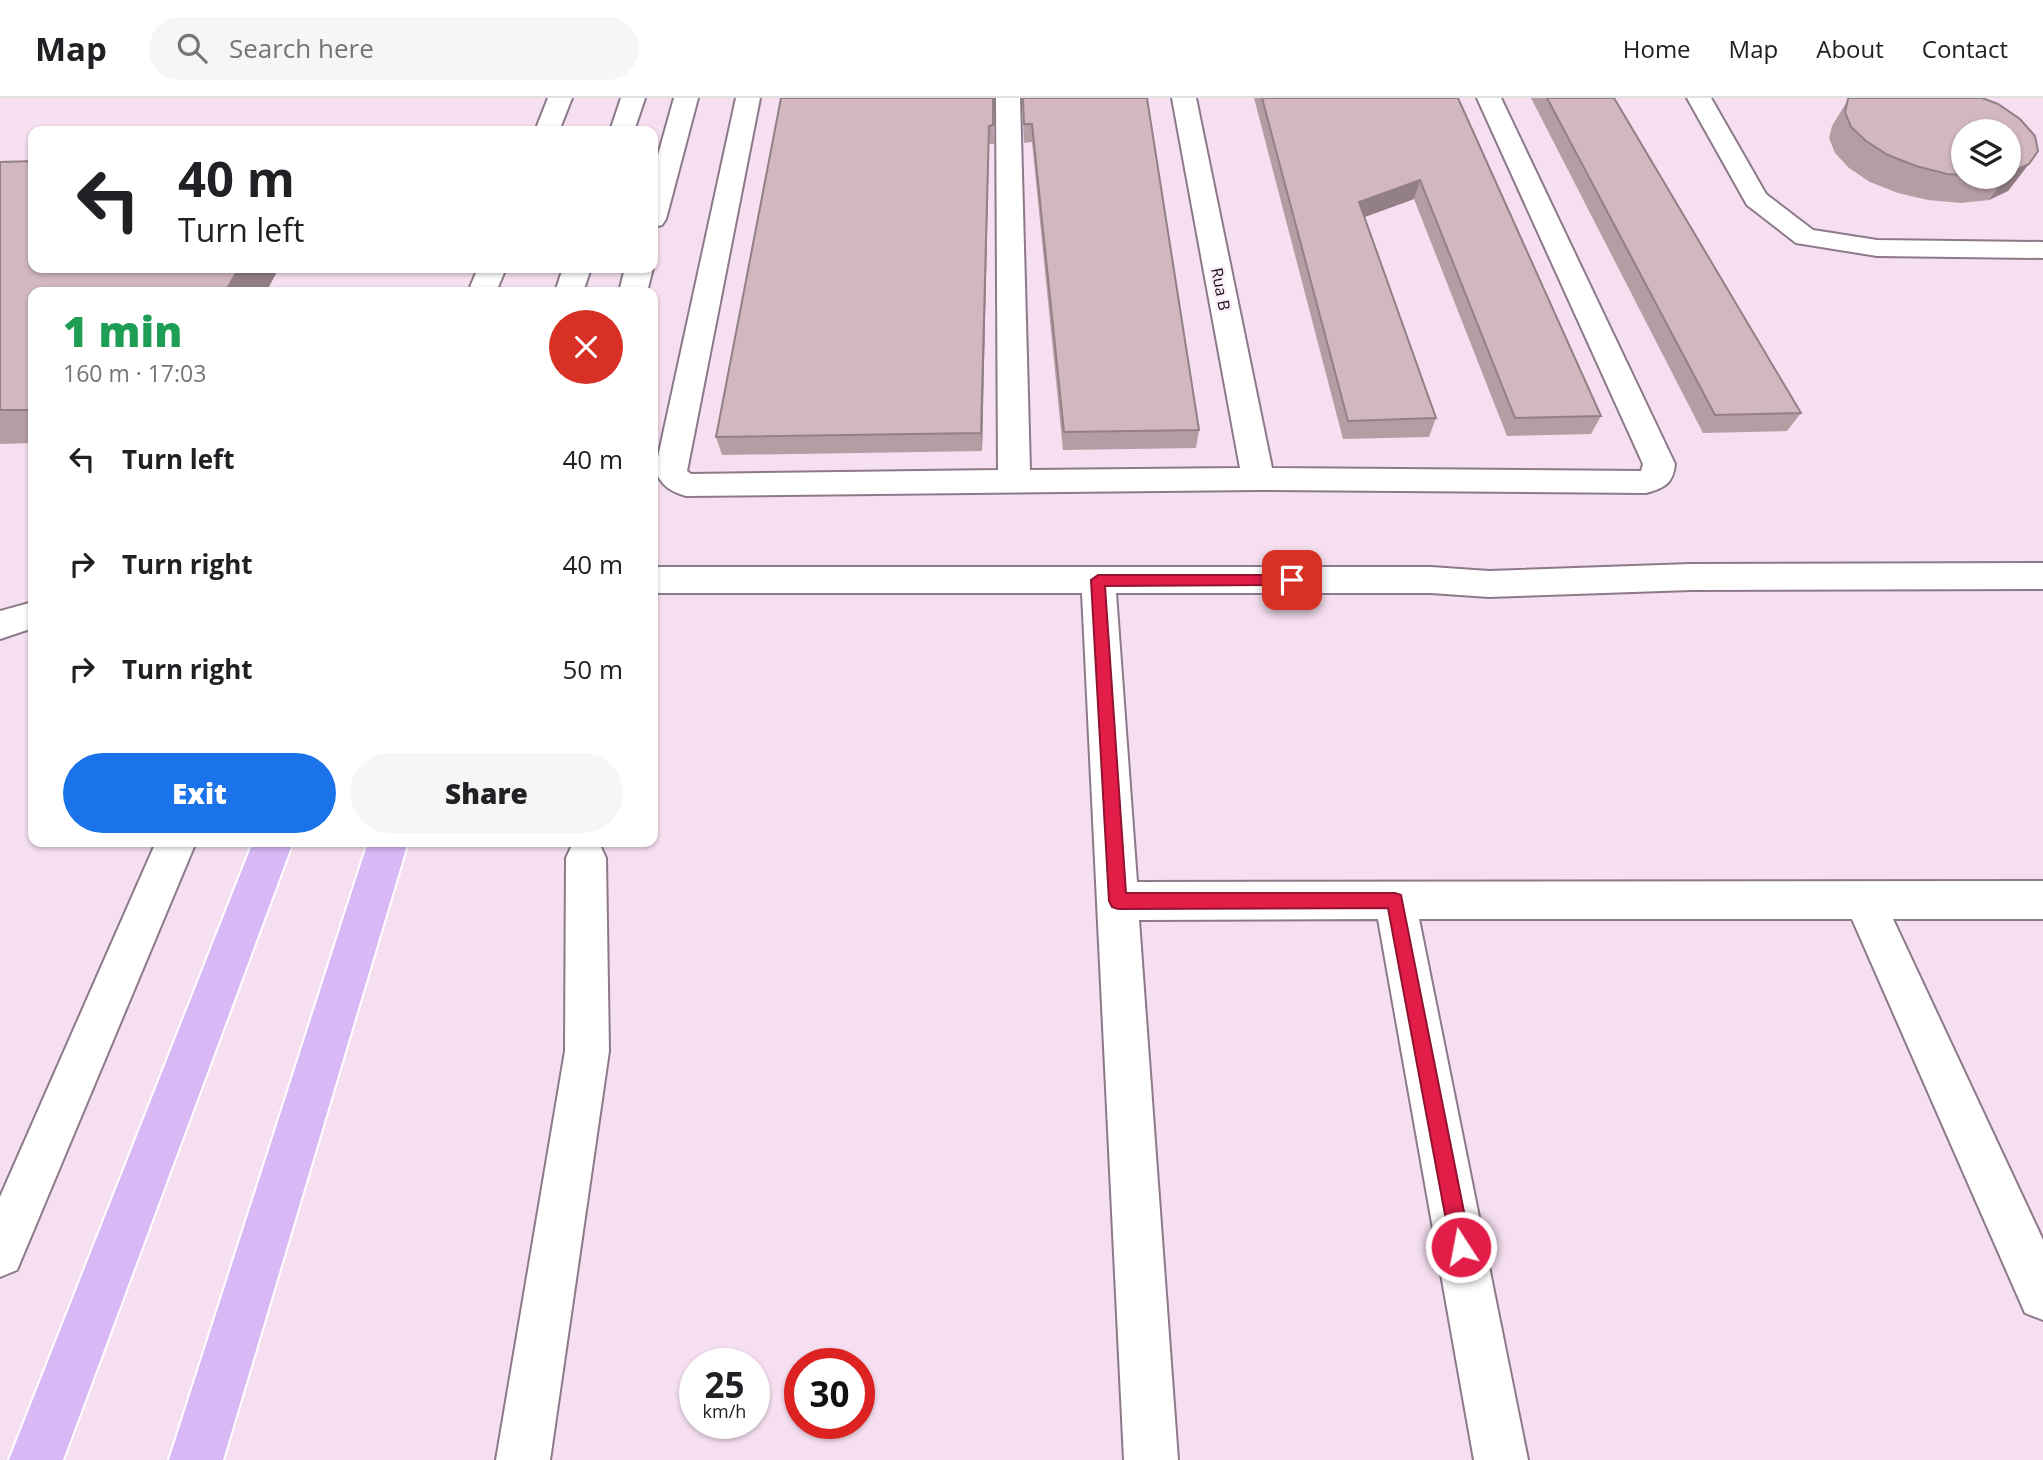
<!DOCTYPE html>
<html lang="en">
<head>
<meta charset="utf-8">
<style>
	body { margin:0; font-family:"Open Sans",sans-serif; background:#f6f6f6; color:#202124; height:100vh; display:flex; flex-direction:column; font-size:26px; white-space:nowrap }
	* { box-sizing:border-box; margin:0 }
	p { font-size:23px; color:#757577 }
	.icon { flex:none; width:38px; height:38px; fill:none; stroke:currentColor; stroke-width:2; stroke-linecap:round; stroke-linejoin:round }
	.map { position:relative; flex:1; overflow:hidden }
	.drawer { position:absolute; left:28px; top:189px; width:630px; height:560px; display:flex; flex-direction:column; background:#fff; border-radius:14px; box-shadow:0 2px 5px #0004 }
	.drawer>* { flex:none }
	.guide { position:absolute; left:28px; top:28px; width:630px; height:147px; border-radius:14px; box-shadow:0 2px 5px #0004; background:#fff; color:#202124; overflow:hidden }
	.buttons { position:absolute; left:1951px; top:21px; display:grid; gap:14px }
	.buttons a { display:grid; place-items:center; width:70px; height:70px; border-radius:50%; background:#fff; box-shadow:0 2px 5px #0004; font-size:35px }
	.speed { position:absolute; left:679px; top:1250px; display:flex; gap:14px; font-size:35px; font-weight:700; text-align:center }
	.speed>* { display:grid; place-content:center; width:91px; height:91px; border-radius:50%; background:#fff; box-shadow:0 2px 5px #0004; line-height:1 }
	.speed small { font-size:18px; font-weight:400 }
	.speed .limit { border:10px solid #d22; background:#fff; color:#111 }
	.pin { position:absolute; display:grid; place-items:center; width:60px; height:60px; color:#fff; margin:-30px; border-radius:14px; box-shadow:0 4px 10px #0006 }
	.me { position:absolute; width:77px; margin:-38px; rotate:349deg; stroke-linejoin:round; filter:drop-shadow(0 0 5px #0008) }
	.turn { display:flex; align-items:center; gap:24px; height:147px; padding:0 35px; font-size:32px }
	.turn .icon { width:91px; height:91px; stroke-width:2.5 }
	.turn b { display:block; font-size:49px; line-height:60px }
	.round { display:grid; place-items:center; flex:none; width:74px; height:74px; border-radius:37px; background:#f6f6f6 }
	.head { display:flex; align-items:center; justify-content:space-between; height:119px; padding:0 35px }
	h1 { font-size:42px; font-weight:800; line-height:52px; color:#1e9e55 }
	.cta { display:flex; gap:14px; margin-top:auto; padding:14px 35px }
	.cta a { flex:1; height:80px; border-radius:42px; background:#1a73e8; color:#fff; font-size:28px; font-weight:800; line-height:80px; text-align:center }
	.cta a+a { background:#f6f6f6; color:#202124 }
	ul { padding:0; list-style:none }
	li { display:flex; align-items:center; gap:21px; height:105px; padding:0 35px }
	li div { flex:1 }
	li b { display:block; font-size:26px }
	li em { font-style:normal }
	header { display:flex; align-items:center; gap:42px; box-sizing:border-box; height:98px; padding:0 35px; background:#fff; border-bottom:2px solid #e0e0e0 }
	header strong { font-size:33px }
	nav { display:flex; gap:38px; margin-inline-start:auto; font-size:24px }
	.search { width:490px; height:63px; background:#f6f6f6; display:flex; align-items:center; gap:18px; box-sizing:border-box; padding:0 24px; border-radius:38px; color:#757577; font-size:26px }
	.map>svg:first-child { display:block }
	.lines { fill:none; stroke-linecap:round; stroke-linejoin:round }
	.minor-casing { stroke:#8c7989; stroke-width:4 }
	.major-casing { stroke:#fff; stroke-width:4 }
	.minor { fill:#fff; fill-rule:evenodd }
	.major { fill:#d8b9f5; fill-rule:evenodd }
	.wall { fill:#b59da4; fill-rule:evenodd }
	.shaded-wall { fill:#938086 }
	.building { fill:#d2b7bf; stroke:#938086; stroke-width:2 }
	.route { fill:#e11d48; stroke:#92132f; stroke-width:2 }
	.labels { text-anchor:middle; stroke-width:5; stroke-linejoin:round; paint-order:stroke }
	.far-street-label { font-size:16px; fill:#1b1319; stroke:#fceffa }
</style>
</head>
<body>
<header>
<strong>Map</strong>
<div class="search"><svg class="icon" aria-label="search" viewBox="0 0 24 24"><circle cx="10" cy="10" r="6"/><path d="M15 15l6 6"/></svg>Search here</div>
<nav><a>Home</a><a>Map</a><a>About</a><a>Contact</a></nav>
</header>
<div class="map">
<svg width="2043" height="1362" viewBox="0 0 2043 1362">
	<rect width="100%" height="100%" fill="#f5dff0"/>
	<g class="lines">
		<defs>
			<g id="minor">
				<polygon points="548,0 572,0 559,33 535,33"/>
				<polygon points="621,0 645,0 634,33 610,33"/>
				<polygon points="674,0 698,0 666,121 662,127 653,129 653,75"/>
				<path d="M736,0H760L687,373L691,376L998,372L996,0H1020L1030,372L1240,370L1172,0H1196L1272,370L1641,373L1643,366L1477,0H1501L1675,366C1673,386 1664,390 1646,395L1258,392L686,398C669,393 663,388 655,373Z"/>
				<polygon points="1687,0 1711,0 1766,96 1813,132 1877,142 2043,144 2043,160 1877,158 1796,145 1747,107"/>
				<polygon points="478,170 506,170 496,194 468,194"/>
				<polygon points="563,170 591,170 583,194 555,194"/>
				<polygon points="625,170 653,170 647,194 619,194"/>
				<polygon points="2043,465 2043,491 1691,492 1489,499 1431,495 1116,495 1137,784 2043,783 2043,821 1893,821 2043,1142 2043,1222 2025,1215 1852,821 1419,821 1528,1362 1474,1362 1378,821 1139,822 1178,1362 1124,1362 1082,495 653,495 653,469 1431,469 1489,473 1691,466"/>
				<polygon points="33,504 33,530 0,541 0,513"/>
				<polygon points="156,744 196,744 17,1172 0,1179 0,1099"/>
				<polygon points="582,744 600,747 606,760 609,953 550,1362 496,1362 565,953 566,760 572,747"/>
			</g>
			<g id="major">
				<polygon points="253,744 293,744 63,1362 9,1362"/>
				<polygon points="368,744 408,744 223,1362 169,1362"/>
			</g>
		</defs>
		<use href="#minor" class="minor-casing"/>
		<use href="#major" class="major-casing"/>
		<use href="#minor" class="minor"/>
		<use href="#major" class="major"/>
	</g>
	<g class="wall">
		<polygon points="993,0 994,46 989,46 982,353 722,357 716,339"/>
		<polygon points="1022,0 1147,0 1199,332 1196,350 1063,352 1032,44 1024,45"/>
		<polygon points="1254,0 1458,0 1601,318 1591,336 1507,338 1414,101 1364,119 1436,320 1429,339 1343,341"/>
		<polygon points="1531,0 1614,0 1801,315 1787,333 1703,335"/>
		<path d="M1849,0H1982L1998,6L2020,21L2035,38L2038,53L2008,93L1989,102L1961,105L1928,102L1898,95L1870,84L1849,70L1835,55L1829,40L1832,28ZM1964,33H2009V79H1964Z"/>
		<polygon points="0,64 33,170 279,170 266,194 33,194 33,345 0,346"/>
	</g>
	<g class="shaded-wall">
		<polygon points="989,28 989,46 982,353 981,335"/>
		<polygon points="2029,66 2008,93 1989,102 2006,79 2009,79 2009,75"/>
		<polygon points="1420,82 1414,101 1354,123 1359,104"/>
		<polygon points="239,170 279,170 266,194 225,194"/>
	</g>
	<g class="building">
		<polygon points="781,0 993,0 993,27 989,28 981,335 716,339"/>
		<polygon points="1023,0 1147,0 1199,332 1064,334 1032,26 1024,26"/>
		<polygon points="1262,0 1458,0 1601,318 1515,320 1420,82 1359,104 1436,320 1348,323"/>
		<polygon points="1547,0 1614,0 1801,315 1715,317"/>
		<polygon points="1849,0 1982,0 1998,6 2020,21 2035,38 2038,53 2029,66 2009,75 2009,33 1964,33 1964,77 1947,76 1916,68 1888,57 1866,43 1851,29 1845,14 1848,1"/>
		<polygon points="33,63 33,170 239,170 225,194 33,194 33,312 0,312 0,64"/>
	</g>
	<polygon class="route" points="1098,477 1292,477 1299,482 1292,487 1105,488 1126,795 1395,795 1401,797 1471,1149 1468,1156 1461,1159 1454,1156 1451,1149 1388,810 1118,811 1112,809 1109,803 1091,482"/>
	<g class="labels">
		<g class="far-street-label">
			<text transform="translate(1221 191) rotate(79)" y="6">Rua B</text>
		</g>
	</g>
</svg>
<div class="buttons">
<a><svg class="icon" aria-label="layers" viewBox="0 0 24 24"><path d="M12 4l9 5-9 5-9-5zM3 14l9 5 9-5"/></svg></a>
</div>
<div class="speed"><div>25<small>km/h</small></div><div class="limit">30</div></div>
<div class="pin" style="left:1292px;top:482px;background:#d93025"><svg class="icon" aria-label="arrive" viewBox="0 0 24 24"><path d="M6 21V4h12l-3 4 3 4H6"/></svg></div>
<svg class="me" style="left:1461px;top:1149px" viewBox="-20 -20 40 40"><circle r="17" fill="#e11d48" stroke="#fff" stroke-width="3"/><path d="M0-11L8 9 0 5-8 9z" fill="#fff"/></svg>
<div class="guide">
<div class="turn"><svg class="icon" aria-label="left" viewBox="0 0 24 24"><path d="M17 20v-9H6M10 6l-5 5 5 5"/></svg><div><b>40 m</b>Turn left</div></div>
</div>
<section class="drawer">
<div class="head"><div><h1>1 min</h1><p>160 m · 17:03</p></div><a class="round" style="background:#d93025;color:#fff"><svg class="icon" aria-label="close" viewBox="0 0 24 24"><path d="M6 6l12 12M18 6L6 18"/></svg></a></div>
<ul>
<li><svg class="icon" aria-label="left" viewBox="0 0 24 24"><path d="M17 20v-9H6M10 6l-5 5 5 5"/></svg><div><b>Turn left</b></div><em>40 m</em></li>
<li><svg class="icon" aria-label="right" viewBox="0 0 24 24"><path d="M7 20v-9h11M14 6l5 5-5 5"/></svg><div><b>Turn right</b></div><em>40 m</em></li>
<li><svg class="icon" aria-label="right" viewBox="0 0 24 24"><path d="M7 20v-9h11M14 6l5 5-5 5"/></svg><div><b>Turn right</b></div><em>50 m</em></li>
</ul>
<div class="cta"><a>Exit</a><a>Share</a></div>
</section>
</div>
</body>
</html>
